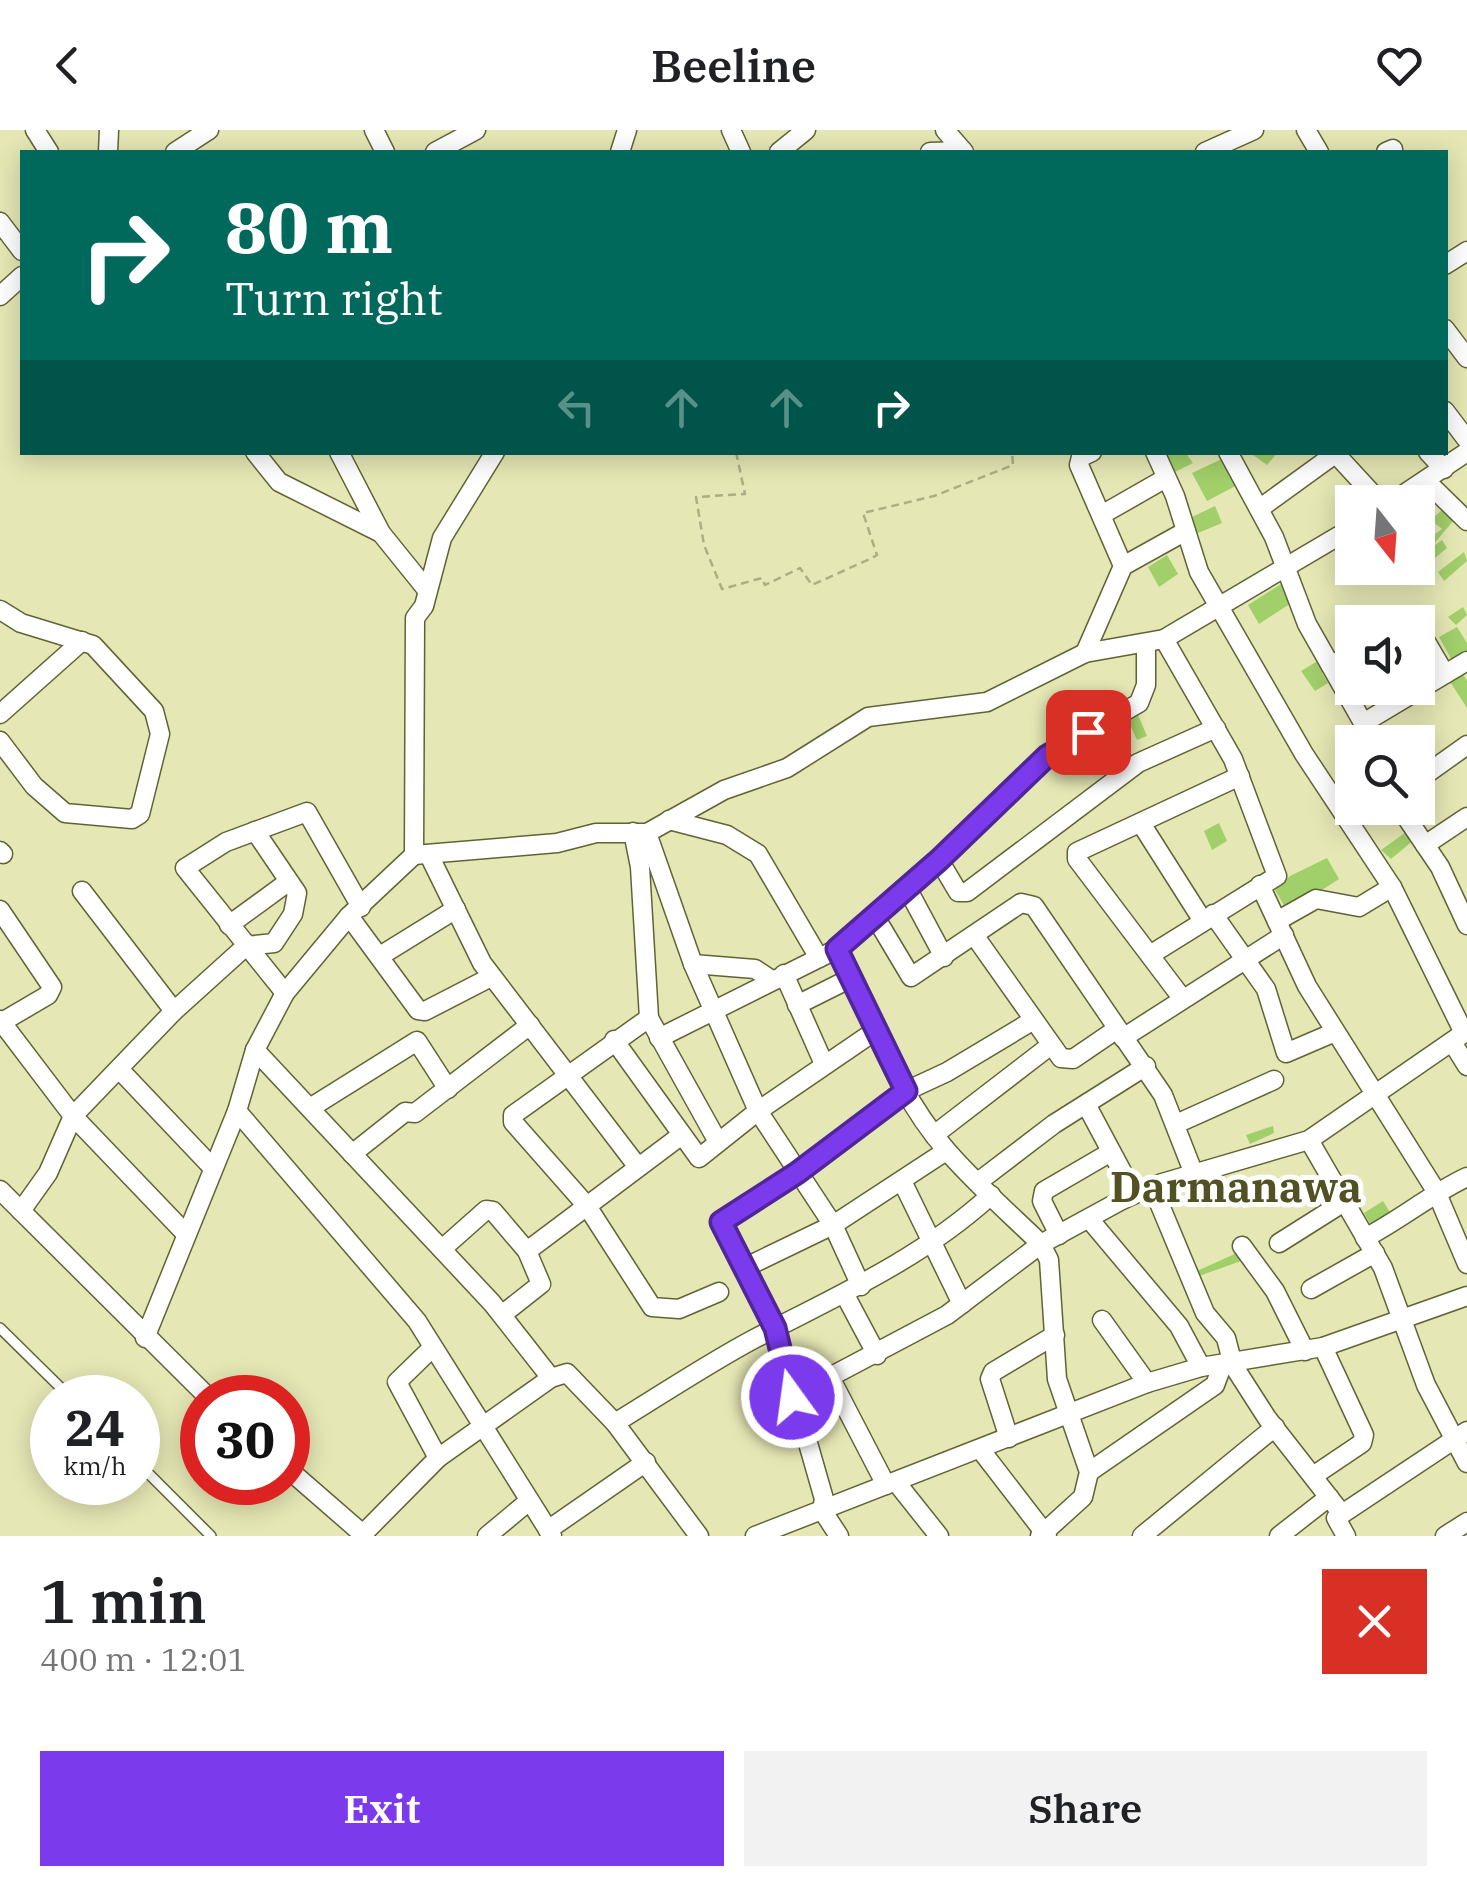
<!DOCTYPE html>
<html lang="en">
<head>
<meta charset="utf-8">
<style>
	body { margin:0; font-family:"IBM Plex Serif",serif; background:#f2f2f2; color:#202124; height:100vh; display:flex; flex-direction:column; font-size:38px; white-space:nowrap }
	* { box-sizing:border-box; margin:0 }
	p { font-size:32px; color:#757577 }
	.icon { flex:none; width:55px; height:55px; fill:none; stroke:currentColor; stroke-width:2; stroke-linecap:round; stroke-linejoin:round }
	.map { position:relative; height:1406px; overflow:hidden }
	.sheet { display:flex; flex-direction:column; background:#fff; flex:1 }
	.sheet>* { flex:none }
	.hud { position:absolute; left:20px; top:20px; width:1428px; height:305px; border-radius:0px; box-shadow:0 5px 25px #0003; background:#00695c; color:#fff; overflow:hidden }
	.needle { width:65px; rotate:163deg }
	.controls { position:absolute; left:1335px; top:355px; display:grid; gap:20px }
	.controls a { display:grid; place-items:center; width:100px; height:100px; border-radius:0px; background:#fff; box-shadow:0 5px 25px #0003; font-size:50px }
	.speed { position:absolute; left:30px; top:1245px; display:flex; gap:20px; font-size:50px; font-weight:700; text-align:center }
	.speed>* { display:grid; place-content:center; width:130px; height:130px; border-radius:50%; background:#fff; box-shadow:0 5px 25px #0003; line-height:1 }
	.speed small { font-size:25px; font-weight:400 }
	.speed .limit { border:15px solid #d22; background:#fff; color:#111 }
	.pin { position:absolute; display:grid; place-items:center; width:85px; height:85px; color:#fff; margin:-42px; border-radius:20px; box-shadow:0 5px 15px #0006 }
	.me { position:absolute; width:110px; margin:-55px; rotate:346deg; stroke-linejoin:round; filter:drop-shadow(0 0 8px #0008) }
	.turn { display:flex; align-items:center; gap:35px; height:210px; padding:0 40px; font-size:45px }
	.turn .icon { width:130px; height:130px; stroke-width:2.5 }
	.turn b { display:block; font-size:70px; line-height:85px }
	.lanes { display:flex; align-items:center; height:95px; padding:0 40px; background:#0003; justify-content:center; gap:50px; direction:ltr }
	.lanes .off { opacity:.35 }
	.round { display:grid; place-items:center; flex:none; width:105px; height:105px; border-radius:0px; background:#f2f2f2 }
	.headline { display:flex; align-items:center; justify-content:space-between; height:170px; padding:0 40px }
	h1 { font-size:60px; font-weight:600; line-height:75px }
	.action { display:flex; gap:20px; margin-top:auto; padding:20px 40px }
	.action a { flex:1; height:115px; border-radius:0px; background:#7c3aed; color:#fff; font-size:40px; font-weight:600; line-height:115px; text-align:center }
	.action a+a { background:#f2f2f2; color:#202124 }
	header { display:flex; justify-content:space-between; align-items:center; height:130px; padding:0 40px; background:#fff; font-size:45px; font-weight:600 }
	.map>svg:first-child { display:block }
	.building { fill:#a1cf6a }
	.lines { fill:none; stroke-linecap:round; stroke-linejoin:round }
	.service-casing { stroke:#626335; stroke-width:12 }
	.minor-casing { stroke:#626335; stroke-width:21 }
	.path { stroke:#acae84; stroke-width:2.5; stroke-dasharray:8 5; stroke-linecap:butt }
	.service { stroke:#fff; stroke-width:9 }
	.minor { stroke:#fff; stroke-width:18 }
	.route-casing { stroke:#51269a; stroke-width:25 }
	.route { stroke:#7c3aed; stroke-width:18 }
	.labels { text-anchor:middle; stroke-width:10; stroke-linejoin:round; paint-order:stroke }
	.district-label { font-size:42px; font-weight:bold; fill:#515123; stroke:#fff }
</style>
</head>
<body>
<header><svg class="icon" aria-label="back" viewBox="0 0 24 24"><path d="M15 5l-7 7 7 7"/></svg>Beeline<svg class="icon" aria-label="heart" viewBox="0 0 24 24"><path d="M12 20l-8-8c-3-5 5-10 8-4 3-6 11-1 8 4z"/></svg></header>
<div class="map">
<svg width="1467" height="1406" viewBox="0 0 1467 1406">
	<rect width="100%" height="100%" fill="#e5e7b4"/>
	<g class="building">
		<polygon points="1161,322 1185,322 1193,333 1173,343"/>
		<polygon points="1249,322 1278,322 1267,335"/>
		<polygon points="1228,326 1243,352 1207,371 1192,343"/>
		<polygon points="1215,376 1222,393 1198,403 1190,388"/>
		<polygon points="1442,380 1453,391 1433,415 1425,402 1429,394 1434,405 1442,399 1431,390"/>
		<polygon points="1420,404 1431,418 1442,410 1447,418 1429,433 1418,417"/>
		<polygon points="1464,422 1467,431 1444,451 1438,442"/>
		<polygon points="1167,425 1178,444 1159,457 1148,437"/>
		<polygon points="1286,451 1296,470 1259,494 1248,475"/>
		<polygon points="1463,477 1467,485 1456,495 1448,487"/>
		<polygon points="1457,497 1467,513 1467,523 1453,532 1439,507"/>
		<polygon points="1326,526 1331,536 1322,543 1328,553 1315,561 1301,541"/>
		<polygon points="1461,541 1467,551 1467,578 1449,550"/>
		<polygon points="1138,585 1147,606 1137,610 1128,590"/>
		<polygon points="1219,693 1227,711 1212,720 1204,701"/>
		<polygon points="1409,700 1415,709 1391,729 1381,720"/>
		<polygon points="1327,728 1339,749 1288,782 1275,760 1290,746"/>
		<polygon points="1273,996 1274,1003 1250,1014 1246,1005"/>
		<polygon points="1383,1071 1394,1089 1374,1100 1364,1083"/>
		<polygon points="1239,1122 1241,1131 1199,1146 1197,1141"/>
	</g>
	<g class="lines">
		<defs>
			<g id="service">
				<polyline points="0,1198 71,1268"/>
				<polyline points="138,1333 211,1406"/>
			</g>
			<g id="minor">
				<polyline points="35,0 49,22"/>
				<polyline points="374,0 385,22"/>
				<polyline points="731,0 741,22"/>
				<polyline points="945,0 964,22"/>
				<polyline points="1306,0 1319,22"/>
				<polyline points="108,22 109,0"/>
				<polyline points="175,22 209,0"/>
				<polyline points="435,22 476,0"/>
				<polyline points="620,22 627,0"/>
				<polyline points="779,22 806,0"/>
				<polyline points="930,22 963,21"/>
				<polyline points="1205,22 1254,0"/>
				<polyline points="1386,22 1393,19"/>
				<polyline points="0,92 22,121"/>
				<polyline points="1445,135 1467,121"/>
				<polyline points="0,166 22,146"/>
				<polyline points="1445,199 1467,228"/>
				<polyline points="1445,281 1467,310"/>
				<polyline points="255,322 279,352 381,403"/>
				<polyline points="339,322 381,403 427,460"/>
				<polyline points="1155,322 1175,366 1199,442 1304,624 1392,757 1464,903"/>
				<polyline points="1228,322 1274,407 1307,494 1374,612"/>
				<polyline points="1334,322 1380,372"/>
				<polyline points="1428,322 1444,339"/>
				<polyline points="1426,351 1467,391"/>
				<polyline points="1392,372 1467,322"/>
				<polyline points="1259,379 1335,324"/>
				<polyline points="1103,384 1166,348"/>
				<polyline points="1123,436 1186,401"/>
				<polyline points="0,480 21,493 93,515 154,581 160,604 140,684 132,689 65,683 34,656 0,611"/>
				<polyline points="1418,498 1445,544"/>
				<polyline points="1085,523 1123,436 1079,335 1081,327 1092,322"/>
				<polyline points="1331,536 1352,523"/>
				<polyline points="0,584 82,511"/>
				<polyline points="1365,592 1467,531"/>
				<polyline points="1418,650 1467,615"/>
				<polyline points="1400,678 1440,737 1467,795"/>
				<polyline points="669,690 727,705 758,724 819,828"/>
				<polyline points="1142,695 1203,791"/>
				<polyline points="633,702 640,737 649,888 718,1012"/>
				<polyline points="647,703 693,834 758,981 833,1095 861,1156"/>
				<polyline points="1425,715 1467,687"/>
				<polyline points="0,721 3,724"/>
				<polyline points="414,725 557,713 596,703 647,703 724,660 787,638 868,587 987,572 1085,523 1164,509 1352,398"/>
				<polyline points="429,725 482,833 638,1037"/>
				<polyline points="939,730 958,762 967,762 1138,633 1216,598"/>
				<polyline points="1260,755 1307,856 1436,1061 1467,1134"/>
				<polyline points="907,758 944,827"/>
				<polyline points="82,761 174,881"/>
				<polyline points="0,780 52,857 48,865 2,892"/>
				<polyline points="1213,784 1266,859 1286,923 1335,902"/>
				<polyline points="874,785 911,847 1021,773 1034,776 1163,965 1194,1044"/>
				<polyline points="349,786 418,880 425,881 491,847"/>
				<polyline points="1277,791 1316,769 1359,777 1392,757"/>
				<polyline points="229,795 288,752"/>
				<polyline points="974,805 1061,928 1073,929 1117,899"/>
				<path d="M837,819C871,887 896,964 948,1022C977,1055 1010,1084 1041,1114L1049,1130L1057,1249L1089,1342L1083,1367L1040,1406"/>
				<polyline points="1150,825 1277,746 1233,629 1164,509"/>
				<polyline points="380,826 456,779"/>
				<polyline points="693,834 755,839 770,849"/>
				<polyline points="784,844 824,934"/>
				<polyline points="285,863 185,738 226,712 307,682 361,777"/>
				<polyline points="1182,868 1077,729 1077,722 1240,646"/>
				<polyline points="797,875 851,848"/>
				<polyline points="649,888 513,985 513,992 587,1076 652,1177 679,1179 719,1162"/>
				<polyline points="0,890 73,986 185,1103"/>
				<polyline points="659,908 837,819 939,730 1047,626 1139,573 1146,555 1146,515"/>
				<polyline points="1123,908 1284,805"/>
				<polyline points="614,910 699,1028 758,981 875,901"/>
				<polyline points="1452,912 1467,936"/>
				<polyline points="255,920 492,1173 551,1248"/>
				<polyline points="119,939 211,1036"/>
				<polyline points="1087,976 1134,1064"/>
				<polyline points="310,978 417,911 448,959"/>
				<polyline points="237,981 417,1191 552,1406"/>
				<polyline points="1176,994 1274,950"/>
				<polyline points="934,1005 1051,915"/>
				<polyline points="1309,1010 1383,1138 1426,1255 1467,1333"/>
				<polyline points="352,1024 405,982 415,983 530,895"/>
				<polyline points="902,1051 962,1174"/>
				<polyline points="978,1052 1054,994 1146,936"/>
				<polyline points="1152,1056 1205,1183 1226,1208 1233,1235 1267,1288 1342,1384"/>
				<polyline points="0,1060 209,1268"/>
				<polyline points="21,1081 48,1043 73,986 174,881 246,816 274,813 293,784 297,763 255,701"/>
				<polyline points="1090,1090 1179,1196 1201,1237"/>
				<polyline points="1059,1105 1042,1071 1044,1061 1111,1022"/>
				<path d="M1365,1108C1401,1089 1431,1064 1467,1047"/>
				<polyline points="1279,1113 1344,1072"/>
				<polyline points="1242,1116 1275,1161 1305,1221"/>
				<polyline points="442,1119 486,1080 493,1081 527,1121 541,1154 503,1184"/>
				<polyline points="527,1121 679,1007"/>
				<polyline points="746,1137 833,1095 946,1021"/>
				<polyline points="1311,1159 1375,1123"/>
				<polyline points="845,1165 877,1225"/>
				<polyline points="1102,1190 1147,1253"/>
				<polyline points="145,1208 237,981 255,920 285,863 349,786 414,725 415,488 424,476 442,408 495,322"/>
				<polyline points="431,1219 397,1252 438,1328"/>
				<polyline points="831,1249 886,1355"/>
				<polyline points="792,1267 947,1185 1041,1114 1120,1071 1152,1056 1309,1010 1467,901"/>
				<path d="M615,1293C661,1265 707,1234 754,1209C837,1166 921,1129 991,1065"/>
				<polyline points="1009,1308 990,1249 993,1242 1055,1205"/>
				<polyline points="980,1319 1047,1406"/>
				<polyline points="288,1339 365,1406"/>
				<polyline points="1089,1342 1215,1255 1222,1236"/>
				<polyline points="1313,1346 1362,1313 1364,1305 1323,1217"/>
				<polyline points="896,1352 939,1406"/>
				<polyline points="548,1400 646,1332"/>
				<polyline points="361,1406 438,1328 551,1248 567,1243 615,1293 699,1406"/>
				<polyline points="487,1406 529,1371"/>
				<polyline points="755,1406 1147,1253 1201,1237 1323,1217 1467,1166"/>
				<polyline points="839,1406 822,1380 824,1369 775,1198 721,1091 797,1043 906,961 947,942 1032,891"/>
				<polyline points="1142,1406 1275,1297"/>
				<polyline points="1279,1406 1329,1367"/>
				<polyline points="1346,1406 1336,1388 1467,1301"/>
				<polyline points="1445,1406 1467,1392"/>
			</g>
		</defs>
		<use href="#service" class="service-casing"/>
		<use href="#minor" class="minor-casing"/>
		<polyline class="path" points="736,322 745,364 696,367 704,415 722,459 762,448 765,455 800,438 812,455 872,428 877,425 863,383 934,366 1013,335 1012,322"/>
		<use href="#service" class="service"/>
		<use href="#minor" class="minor"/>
	</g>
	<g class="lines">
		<defs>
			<polyline id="route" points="792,1267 775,1198 721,1092 797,1043 906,961 837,819 939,730 1047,626 1088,602"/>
		</defs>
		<use href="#route" class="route-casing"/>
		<use href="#route" class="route"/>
	</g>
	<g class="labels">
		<g class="district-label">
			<text x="1236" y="1072">Darmanawa</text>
		</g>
	</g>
</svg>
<div class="controls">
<a><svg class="needle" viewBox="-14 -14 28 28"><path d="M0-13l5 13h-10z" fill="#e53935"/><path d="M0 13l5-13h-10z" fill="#757577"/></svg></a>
<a><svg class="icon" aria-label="sound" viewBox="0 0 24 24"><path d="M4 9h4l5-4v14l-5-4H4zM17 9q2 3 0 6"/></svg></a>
<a><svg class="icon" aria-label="search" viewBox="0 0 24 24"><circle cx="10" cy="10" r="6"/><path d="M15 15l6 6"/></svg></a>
</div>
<div class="speed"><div>24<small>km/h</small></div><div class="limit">30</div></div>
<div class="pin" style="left:1088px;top:602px;background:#d93025"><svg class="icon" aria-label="arrive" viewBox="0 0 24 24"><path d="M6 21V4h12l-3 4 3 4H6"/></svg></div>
<svg class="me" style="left:792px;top:1267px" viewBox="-20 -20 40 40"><circle r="17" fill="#7c3aed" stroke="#fff" stroke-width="3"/><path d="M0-11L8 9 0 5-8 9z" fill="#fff"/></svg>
<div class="hud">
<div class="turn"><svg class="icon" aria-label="right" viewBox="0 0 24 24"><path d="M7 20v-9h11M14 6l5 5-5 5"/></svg><div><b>80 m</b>Turn right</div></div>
<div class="lanes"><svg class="icon off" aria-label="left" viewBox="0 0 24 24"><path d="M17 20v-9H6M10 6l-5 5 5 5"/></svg><svg class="icon off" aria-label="ahead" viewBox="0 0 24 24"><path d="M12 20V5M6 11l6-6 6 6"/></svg><svg class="icon off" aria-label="ahead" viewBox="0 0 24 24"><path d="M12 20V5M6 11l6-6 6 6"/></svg><svg class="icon" aria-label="right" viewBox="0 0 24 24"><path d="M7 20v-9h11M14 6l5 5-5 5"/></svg></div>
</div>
</div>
<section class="sheet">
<div class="headline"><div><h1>1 min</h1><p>400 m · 12:01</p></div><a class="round" style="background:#d93025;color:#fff"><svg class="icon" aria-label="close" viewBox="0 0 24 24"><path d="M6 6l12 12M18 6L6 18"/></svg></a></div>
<div class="action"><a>Exit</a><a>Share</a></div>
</section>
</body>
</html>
